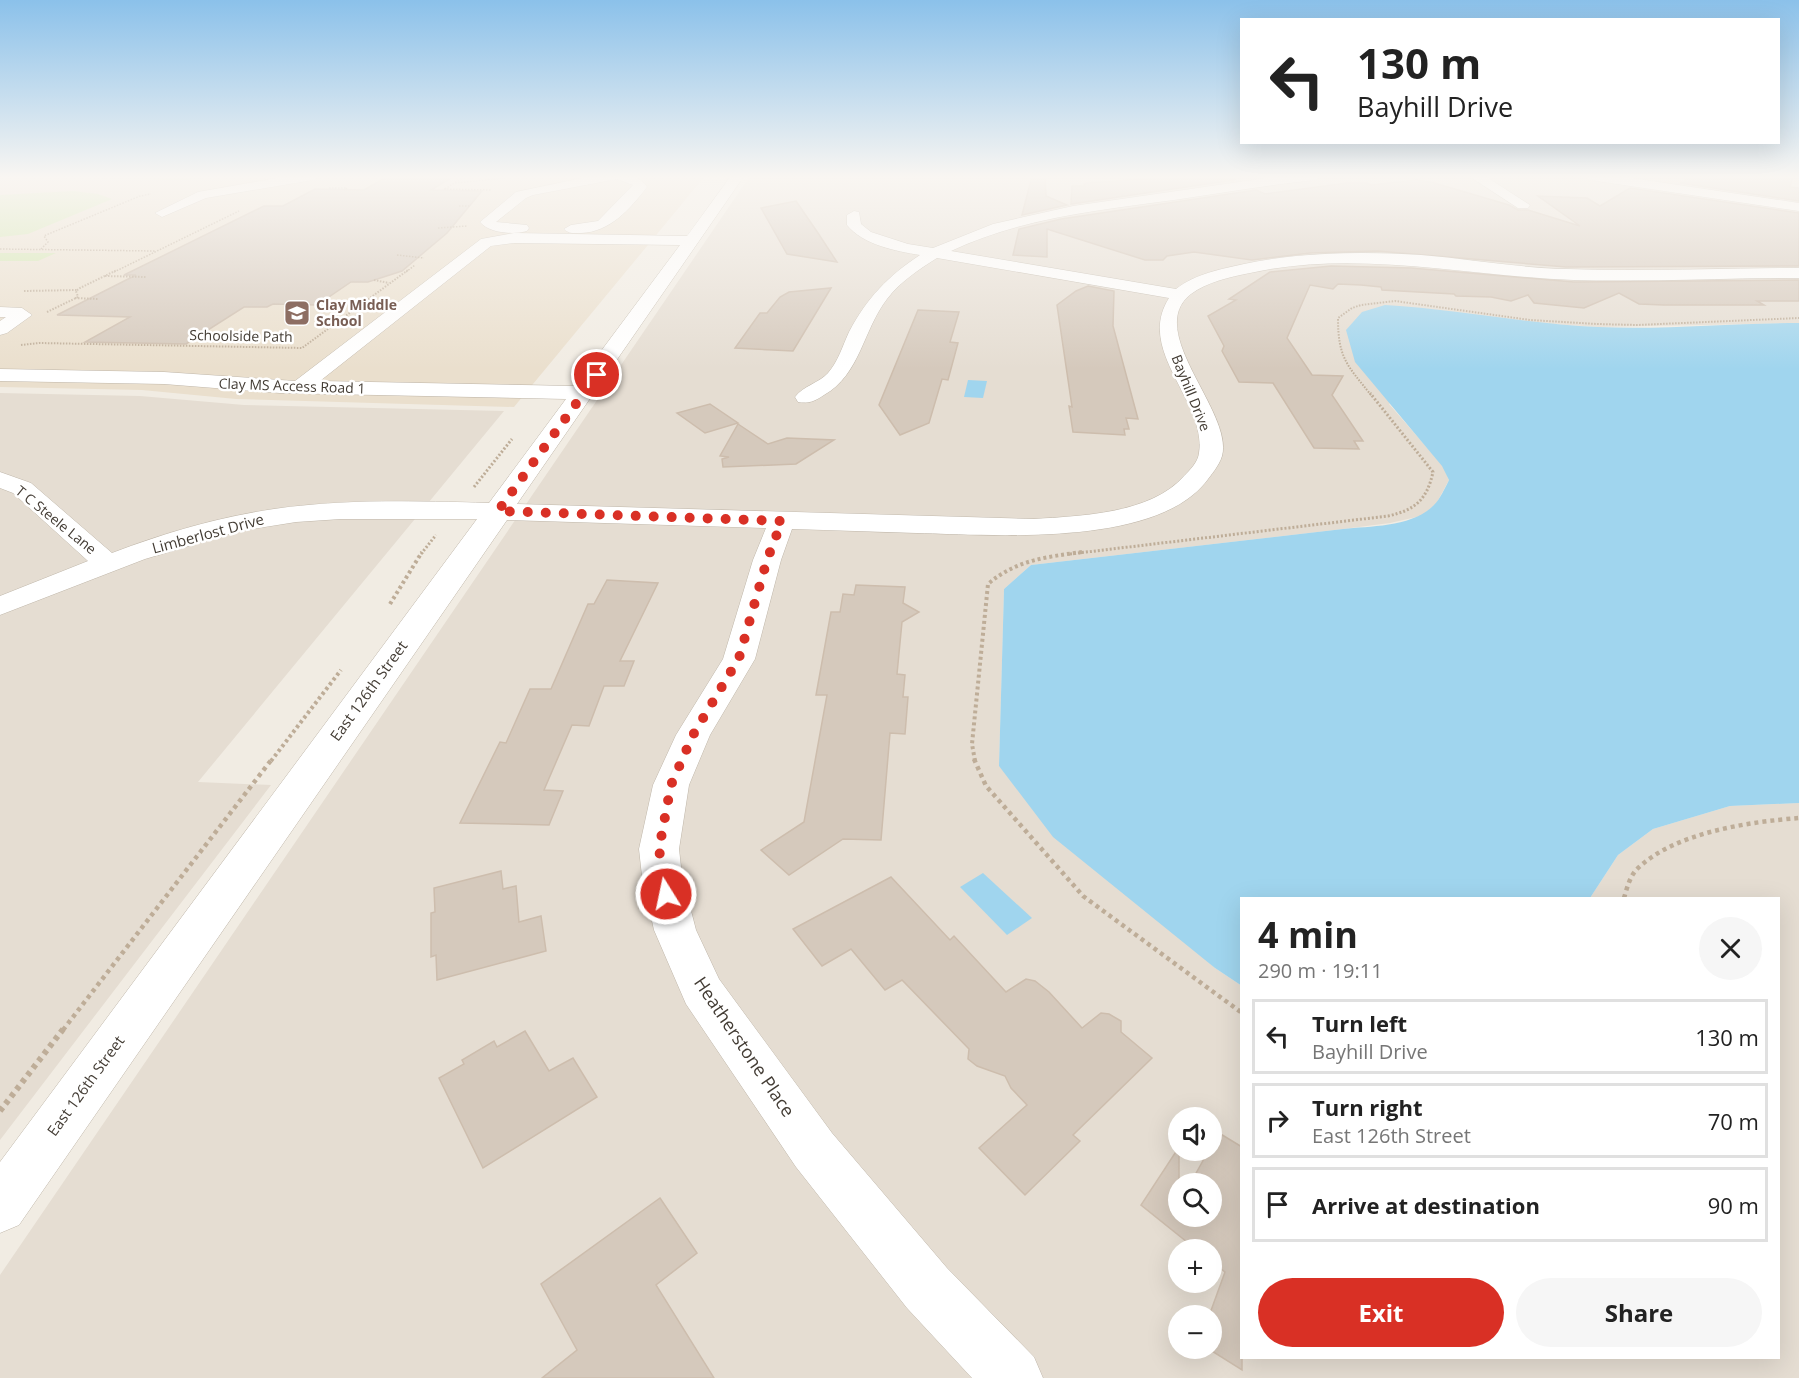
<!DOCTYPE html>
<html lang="en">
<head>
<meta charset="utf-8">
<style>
	body { margin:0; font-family:"Open Sans",sans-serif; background:#f6f6f6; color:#222; height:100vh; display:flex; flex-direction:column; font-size:22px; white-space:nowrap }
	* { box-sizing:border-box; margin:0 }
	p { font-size:20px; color:#767676 }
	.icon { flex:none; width:33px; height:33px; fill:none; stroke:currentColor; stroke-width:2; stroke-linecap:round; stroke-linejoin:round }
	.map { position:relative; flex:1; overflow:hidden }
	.drawer { position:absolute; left:1240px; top:897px; width:540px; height:462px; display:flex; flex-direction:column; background:#fff; border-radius:0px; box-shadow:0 6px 24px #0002 }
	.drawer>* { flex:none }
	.top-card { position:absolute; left:1240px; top:18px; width:540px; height:126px; border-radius:0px; box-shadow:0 6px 24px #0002; background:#fff; color:#222; overflow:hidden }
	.buttons { position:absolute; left:1168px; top:1107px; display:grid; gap:12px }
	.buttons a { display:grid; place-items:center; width:54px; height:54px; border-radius:50%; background:#fff; box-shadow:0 6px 24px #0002; font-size:30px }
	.pin { position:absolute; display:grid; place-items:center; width:51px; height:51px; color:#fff; margin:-26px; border:3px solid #fff; border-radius:50%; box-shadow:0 2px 6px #0007 }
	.me { position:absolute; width:66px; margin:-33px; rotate:350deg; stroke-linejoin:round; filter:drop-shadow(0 0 4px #0008) }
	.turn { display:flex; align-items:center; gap:21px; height:126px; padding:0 18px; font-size:27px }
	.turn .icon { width:78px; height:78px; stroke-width:2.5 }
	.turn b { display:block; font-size:42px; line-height:51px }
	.round { display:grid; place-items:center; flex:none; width:63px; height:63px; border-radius:32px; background:#f6f6f6 }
	.overview { display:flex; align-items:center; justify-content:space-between; height:102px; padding:0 18px }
	h1 { font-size:36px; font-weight:700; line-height:45px }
	.action { display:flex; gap:12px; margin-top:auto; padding:12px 18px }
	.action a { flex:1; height:69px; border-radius:36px; background:#d93025; color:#fff; font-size:24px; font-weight:700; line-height:69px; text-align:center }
	.action a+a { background:#f6f6f6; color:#222 }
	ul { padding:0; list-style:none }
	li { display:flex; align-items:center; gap:18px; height:75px; margin:0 12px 9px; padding:0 6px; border:3px solid #e0e0e0; border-radius:0px }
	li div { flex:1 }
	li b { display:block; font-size:22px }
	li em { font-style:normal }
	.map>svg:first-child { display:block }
	.residential { fill:#e5ddd2; fill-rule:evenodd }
	.education { fill:#eadfcd }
	.green { fill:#d1e5ad }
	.water { fill:#a0d5ee }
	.building { fill:#d5c9bc; stroke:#cdbdad; stroke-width:1.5 }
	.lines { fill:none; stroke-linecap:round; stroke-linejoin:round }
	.minor-casing { stroke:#bfb6a9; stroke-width:1 }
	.path-far5 { stroke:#bead98; stroke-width:1.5; stroke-dasharray:1.5 1.5; stroke-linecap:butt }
	.path-far4 { stroke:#bead98; stroke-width:2; stroke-dasharray:1.5 1.5; stroke-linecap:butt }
	.path-far3 { stroke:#bead98; stroke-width:3; stroke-dasharray:2 2; stroke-linecap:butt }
	.path-far2 { stroke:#bead98; stroke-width:4; stroke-dasharray:3 3; stroke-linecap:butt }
	.path-far1 { stroke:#bead98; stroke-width:4.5; stroke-dasharray:4 4; stroke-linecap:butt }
	.path { stroke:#bead98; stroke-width:6; stroke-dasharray:4.5 4.5; stroke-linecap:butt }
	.minor { fill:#fff; fill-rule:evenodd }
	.route { stroke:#d93025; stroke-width:10; stroke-dasharray:0 18 }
	.labels { text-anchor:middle; stroke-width:5; stroke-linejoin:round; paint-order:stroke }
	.far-education-label { font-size:14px; font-weight:bold; fill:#785e54; stroke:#fff; text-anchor:start }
	.far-street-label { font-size:14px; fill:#433c34; stroke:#fff }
	.street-label { font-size:15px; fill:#433c34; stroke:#fff }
	.near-street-label { font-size:18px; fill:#433c34; stroke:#fff }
</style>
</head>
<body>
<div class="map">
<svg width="1799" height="1378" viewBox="0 0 1799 1378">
	<rect width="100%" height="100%" fill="#f1ece3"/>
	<g class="residential">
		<path d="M750,176H1799V323L1599,327L1520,322L1481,316L1389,404L1443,466L1449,480L1436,504L1421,516L1390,523L1343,529L1031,565L1004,589L999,766L1215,968L1242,986V1358H1779V898H1590L1618,855L1653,829L1730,806L1799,803V1378H0V1275ZM1179,1118H1212V1150H1179ZM1179,1184H1212V1216H1179ZM1179,1250H1212V1282H1179ZM1179,1316H1212V1348H1179Z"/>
		<polygon points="0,393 140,396 244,405 504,411 198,782 271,785 0,1140"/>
	</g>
	<polygon class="education" points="0,176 705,176 514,407 236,399 142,390 0,387"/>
	<g class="green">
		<polygon points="0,176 226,176 185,180"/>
		<polygon points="73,191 98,194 112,199 28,234 0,237 0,195"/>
		<polygon points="0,253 56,253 38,261 0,261"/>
	</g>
	<g class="water">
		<path d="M1385,305C1456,309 1526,324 1598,327C1665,330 1732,323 1799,323V803L1730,806L1653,829L1618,855L1590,898H1242V986L1215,968L1053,837L999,766L1004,589L1031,565L1343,529C1371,526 1413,527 1434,505C1440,499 1445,488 1449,480L1442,466L1355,362L1346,330L1362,312Z"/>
		<polygon points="968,380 987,381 983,398 964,397"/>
		<polygon points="983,873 1032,918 1007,935 960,887"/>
	</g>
	<g class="building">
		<polygon points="388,176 454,176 431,190 482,191 447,233 402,271 368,282 351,282 317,305 273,304 267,307 244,307 186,344 85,342 130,317 57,315 136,275 124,275 264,206 283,206 315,189 364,190"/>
		<polygon points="1032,176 1045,176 1046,196 1067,205 1022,215"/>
		<polygon points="1189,176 1225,176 1234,180 1071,204 1072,186 1085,186 1084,184 1087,183"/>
		<polygon points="1685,176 1793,176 1790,187 1799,188 1799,201 1680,183 1685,182"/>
		<polygon points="1417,180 1431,182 1509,205 1518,210 1528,210 1580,226 1538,196 1587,198 1600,206 1630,188 1799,213 1799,266 1566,267 1377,251 1310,253 1252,260 1194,252 1167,256 1163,260 1145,260 1047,229 1047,257 1013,255 1019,229 1061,219 1256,190 1265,194 1347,183 1367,183 1371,185"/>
		<polygon points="796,201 818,233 837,262 787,254 761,208"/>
		<polygon points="1331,266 1411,268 1574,282 1799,280 1799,301 1757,301 1764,305 1664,305 1639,304 1619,293 1584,308 1534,303 1528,295 1511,301 1491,297 1456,296 1454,294 1382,290 1381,287 1361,285 1338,284 1333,289 1310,285 1287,338 1312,375 1343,376 1332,395 1363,441 1354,441 1359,449 1314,448 1273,383 1239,382 1222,351 1224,346 1208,316 1236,300 1229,299 1270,272"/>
		<polygon points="1088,286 1114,291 1113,326 1138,419 1126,418 1129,429 1124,429 1125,435 1073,432 1069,406 1072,407 1057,305 1076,291"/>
		<polygon points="831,288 793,351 735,348 760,313 767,313 780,297 789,292"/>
		<polygon points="918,310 959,312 950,342 958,343 948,380 942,379 929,423 900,435 879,405"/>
		<polygon points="710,404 738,423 705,433 677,413"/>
		<polygon points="738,424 768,444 787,438 834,440 796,464 723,467 722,459 729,457 720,456"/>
		<polygon points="607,580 658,583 620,661 634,661 624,686 604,686 589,726 572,725 544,790 563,791 549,825 460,823 500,742 506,743 530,689 551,689 588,604 594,604"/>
		<polygon points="856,585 905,587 903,603 919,612 902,622 897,674 905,675 903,697 908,697 905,734 890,733 881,840 843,839 789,875 761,850 804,822 827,695 816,695 831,612 840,612 843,594 854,595"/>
		<polygon points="501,871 503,889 516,886 519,922 541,916 546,951 437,980 436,955 431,957 431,913 435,912 434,888"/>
		<polygon points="891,877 950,940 954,936 1006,992 1026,979 1035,981 1049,992 1082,1028 1101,1013 1109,1014 1121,1021 1121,1032 1152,1058 1073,1135 1080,1141 1025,1195 979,1148 1027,1105 1011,1088 1005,1076 977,1066 968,1059 969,1049 902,980 885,990 851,949 822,966 793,929"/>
		<polygon points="525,1031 549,1071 573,1058 597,1097 483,1168 439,1078 464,1064 462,1060 494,1041 497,1047"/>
		<polygon points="1219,1133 1242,1147 1242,1370 1207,1348 1212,1348 1212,1316 1209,1316 1225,1272 1212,1262 1212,1250 1197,1250 1141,1205 1179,1147 1179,1216 1212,1216 1212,1184 1190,1184 1209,1150 1212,1150 1212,1145"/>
		<polygon points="660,1198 697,1253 656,1285 714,1378 542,1378 577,1350 541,1284"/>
	</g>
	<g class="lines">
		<defs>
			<g id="minor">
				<polygon points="289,176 319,176 313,180 206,198 162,217 155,213 198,192"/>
				<path d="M592,176C608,176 638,170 647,187C630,209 610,232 581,233C574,233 569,234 564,229L571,225L598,221L633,185L617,179L533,195L526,198L496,222L527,225L529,228L527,231C513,235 489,233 480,222L516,192Z"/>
				<path d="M731,176H744L517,504L1034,519C1080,516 1151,514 1184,476C1190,470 1198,462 1199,453C1207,401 1135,351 1169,298L937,258C918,270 900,282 887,299C863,330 860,375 824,395C815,401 809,404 798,402L795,397C803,386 819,383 828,373C838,362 843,345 849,332C867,298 888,276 920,255C896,251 863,245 847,225V215L854,211L859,212L861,224L871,232L908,244L933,248L993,224L1073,206L1281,176H1321L1315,180C1268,185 1221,193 1174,200C1099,210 1021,218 951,251L1176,289C1195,274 1221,269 1244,264C1302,252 1362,251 1421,255C1470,259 1518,268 1566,269C1644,272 1721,268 1799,268V278C1724,278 1649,282 1574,280C1465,276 1358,249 1250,273C1230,277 1207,282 1191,294C1143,331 1234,412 1222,456C1219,466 1211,475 1205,483C1152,547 994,535 917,533C876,532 834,530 792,529L781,560L755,659L710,735L689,785L679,849L682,876L696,930L719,979L832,1133L947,1268L1034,1357L1043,1378H972L907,1308L796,1167L686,1004L654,930L642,876L639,849L653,785L676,735L723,659L753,560L766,528L507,520L19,1225L0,1233V1162L477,519H341L296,522L239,531L145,559L0,615V596L88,561L13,493L0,488V472L31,483L112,553C164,533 219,517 274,509C345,499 418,501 489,503L566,399L280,393L164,384L0,381V369L164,372L295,381L481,239L514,233L687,236ZM514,243L680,245L575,386L320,381L491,246Z"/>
				<polygon points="1469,176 1485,176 1530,205 1528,208 1518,208"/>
				<polygon points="1584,176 1618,176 1799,203 1799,211 1590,180"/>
				<polygon points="0,307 22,308 32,315 7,333 0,335 0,321 6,317 0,317"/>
			</g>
		</defs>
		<use href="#minor" class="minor-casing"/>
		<g class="path-far5">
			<polyline points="455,183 505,178"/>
			<polyline points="329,188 347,188 344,190"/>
			<polyline points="444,189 491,190"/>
			<polyline points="445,189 465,176"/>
			<polyline points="459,206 471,206"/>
			<polyline points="438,228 467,226"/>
			<polyline points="0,249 155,251"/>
			<polyline points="41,249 48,242 44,236 46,235 140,196 151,194"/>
			<polyline points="397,255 424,258"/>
			<polyline points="114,272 239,211"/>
			<polyline points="406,272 415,265"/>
		</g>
		<g class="path-far4">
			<polyline points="105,276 146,277"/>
			<polyline points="374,280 389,283"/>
			<polyline points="24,291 77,290"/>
			<polyline points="75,298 98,299"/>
			<polyline points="47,312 78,297 76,291 80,288 117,270"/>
			<polyline points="21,345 39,343 302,348 408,270"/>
			<path d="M1371,395C1347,365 1338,358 1338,318L1352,308L1361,305L1395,301L1530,320L1597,324L1637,325L1799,318"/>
		</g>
		<g class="path-far3">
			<polyline points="474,487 512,439"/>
			<polyline points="421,554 436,535"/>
			<path d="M1070,554L1388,516C1415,510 1427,500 1433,472L1370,393"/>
		</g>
		<g class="path-far2">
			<polyline points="390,604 422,552"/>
			<polyline points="271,761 341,670"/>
			<path d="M975,761L972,744L988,584C1016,560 1046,557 1082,552"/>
		</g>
		<g class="path-far1">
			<polyline points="974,759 986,786 1083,896 1242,1013"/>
			<path d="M1624,898C1627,888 1630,876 1637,869C1675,832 1749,822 1799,818"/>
			<polyline points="63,1030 272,759"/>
		</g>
		<polyline class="path" points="0,1111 64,1028"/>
		<use href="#minor" class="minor"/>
	</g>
	<linearGradient id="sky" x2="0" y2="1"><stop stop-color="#8bc1ea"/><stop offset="0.48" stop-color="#f9f6f2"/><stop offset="1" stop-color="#f9f6f2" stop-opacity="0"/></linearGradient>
	<rect width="1799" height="369" fill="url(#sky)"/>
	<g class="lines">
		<polyline class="route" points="597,375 498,511 782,521 767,560 739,658 693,735 671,785 659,849 666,894"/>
	</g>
	<defs>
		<symbol id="school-square" viewBox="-11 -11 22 22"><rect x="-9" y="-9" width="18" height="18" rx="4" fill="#8d6e63" stroke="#fff"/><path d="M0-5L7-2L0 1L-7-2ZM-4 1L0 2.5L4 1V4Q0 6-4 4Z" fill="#fff"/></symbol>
	</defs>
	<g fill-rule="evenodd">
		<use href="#school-square" x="282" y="298" width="30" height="30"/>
	</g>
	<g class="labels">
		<g class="far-education-label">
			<text x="316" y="310">Clay Middle<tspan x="316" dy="16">School</tspan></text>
		</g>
		<g class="far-street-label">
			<text transform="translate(241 336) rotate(1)" y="5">Schoolside Path</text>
			<text transform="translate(292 386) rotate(2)" y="5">Clay MS Access Road 1</text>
			<text transform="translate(1191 393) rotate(68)" y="5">Bayhill Drive</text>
			<text transform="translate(56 520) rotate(39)" y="5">T C Steele Lane</text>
		</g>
		<g class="street-label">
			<text transform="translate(208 534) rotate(-15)" y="5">Limberlost Drive</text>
			<text transform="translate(369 691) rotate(-54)" y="5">East 126th Street</text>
			<text transform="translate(86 1086) rotate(-54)" y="5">East 126th Street</text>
		</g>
		<g class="near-street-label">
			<text transform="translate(744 1047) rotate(56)" y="6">Heatherstone Place</text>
		</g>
	</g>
</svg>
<div class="buttons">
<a><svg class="icon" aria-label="sound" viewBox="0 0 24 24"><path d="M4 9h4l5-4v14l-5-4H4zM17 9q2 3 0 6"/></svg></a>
<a><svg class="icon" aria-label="search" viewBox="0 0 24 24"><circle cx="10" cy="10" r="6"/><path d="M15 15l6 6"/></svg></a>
<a>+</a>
<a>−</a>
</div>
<div class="pin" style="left:597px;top:375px;background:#d93025"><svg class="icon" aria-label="arrive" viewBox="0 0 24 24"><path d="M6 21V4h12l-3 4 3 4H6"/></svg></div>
<svg class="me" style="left:666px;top:894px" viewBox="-20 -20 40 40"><circle r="17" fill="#d93025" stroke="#fff" stroke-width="3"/><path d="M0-11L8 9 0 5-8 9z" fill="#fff"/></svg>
<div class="top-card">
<div class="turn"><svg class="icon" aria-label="left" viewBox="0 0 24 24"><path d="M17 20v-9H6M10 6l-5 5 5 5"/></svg><div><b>130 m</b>Bayhill Drive</div></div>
</div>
<section class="drawer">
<div class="overview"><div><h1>4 min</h1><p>290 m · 19:11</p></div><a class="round"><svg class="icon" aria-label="close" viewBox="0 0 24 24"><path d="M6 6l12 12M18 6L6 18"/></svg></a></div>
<ul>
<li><svg class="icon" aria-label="left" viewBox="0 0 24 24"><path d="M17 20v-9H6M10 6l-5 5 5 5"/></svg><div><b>Turn left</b><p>Bayhill Drive</p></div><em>130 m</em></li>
<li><svg class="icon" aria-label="right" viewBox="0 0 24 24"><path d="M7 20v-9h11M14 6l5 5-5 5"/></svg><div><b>Turn right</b><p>East 126th Street</p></div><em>70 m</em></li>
<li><svg class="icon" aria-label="arrive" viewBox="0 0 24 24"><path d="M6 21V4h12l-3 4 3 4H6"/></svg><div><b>Arrive at destination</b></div><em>90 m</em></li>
</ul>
<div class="action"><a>Exit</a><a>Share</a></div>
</section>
</div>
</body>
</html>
